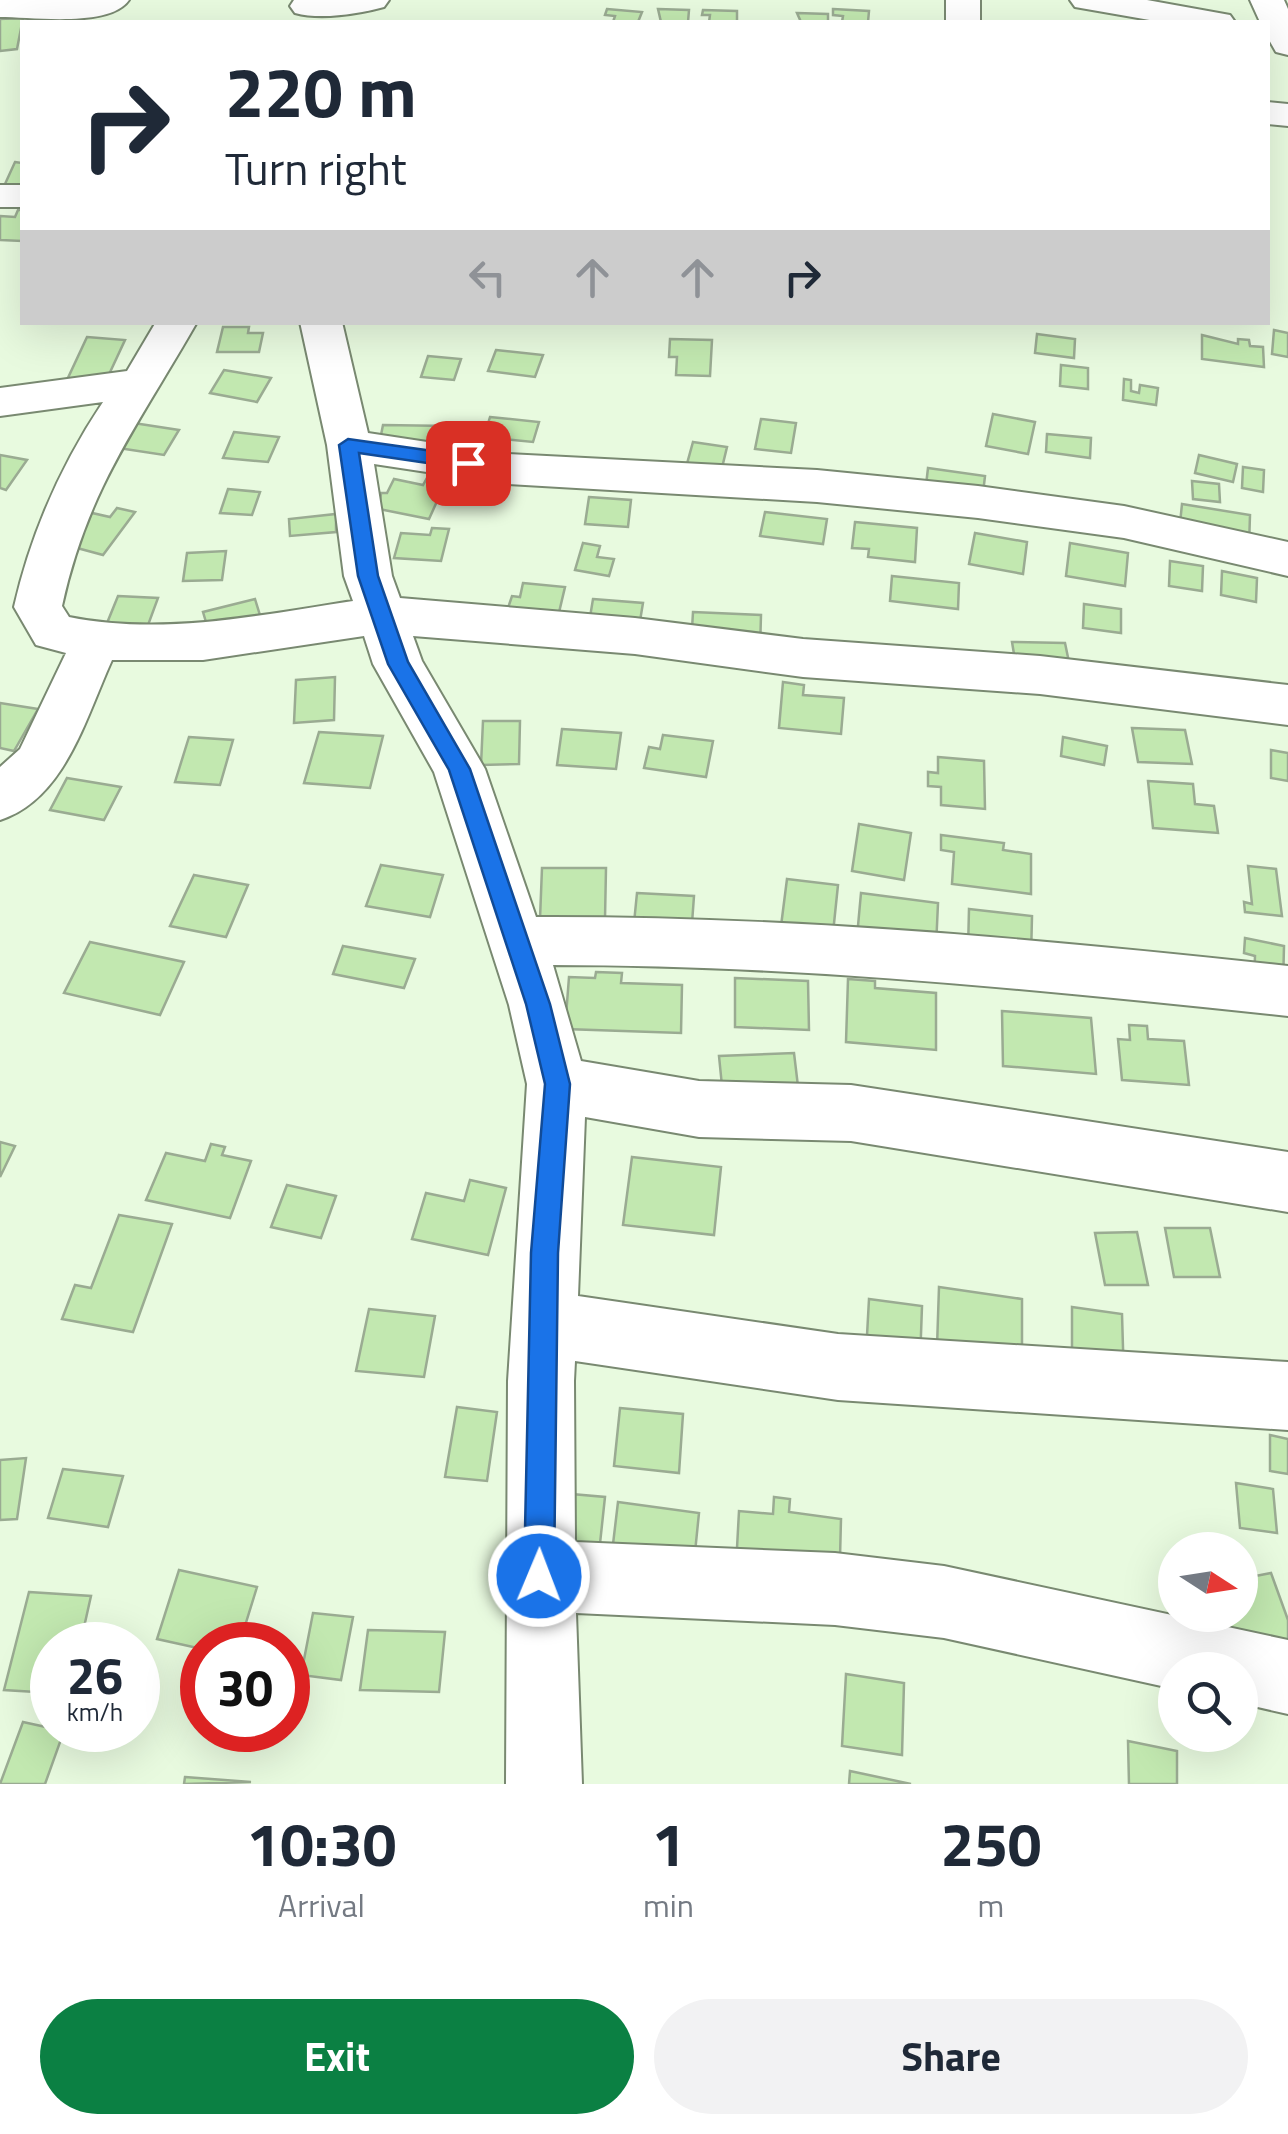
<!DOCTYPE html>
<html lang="en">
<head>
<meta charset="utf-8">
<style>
	body { margin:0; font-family:"Titillium Web",sans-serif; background:#f2f2f3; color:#1f2937; height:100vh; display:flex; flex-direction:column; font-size:38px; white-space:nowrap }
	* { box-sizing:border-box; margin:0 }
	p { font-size:32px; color:#747a83 }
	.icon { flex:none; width:55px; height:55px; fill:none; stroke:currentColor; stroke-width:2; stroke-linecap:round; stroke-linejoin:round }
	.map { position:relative; height:1784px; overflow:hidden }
	.panel { display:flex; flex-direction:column; background:#fff; flex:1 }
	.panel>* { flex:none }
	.guide { position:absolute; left:20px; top:20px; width:1250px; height:305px; border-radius:0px; box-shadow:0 10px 40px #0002; background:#fff; color:#1f2937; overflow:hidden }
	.needle { width:65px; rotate:102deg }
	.buttons { position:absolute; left:1158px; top:1532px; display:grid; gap:20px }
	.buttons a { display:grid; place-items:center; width:100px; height:100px; border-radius:50%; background:#fff; box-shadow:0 10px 40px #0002; font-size:50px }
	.speed { position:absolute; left:30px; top:1622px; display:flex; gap:20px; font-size:50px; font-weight:700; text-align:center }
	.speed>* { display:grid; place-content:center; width:130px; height:130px; border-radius:50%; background:#fff; box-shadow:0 10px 40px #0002; line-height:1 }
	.speed small { font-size:25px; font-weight:400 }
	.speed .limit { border:15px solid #d22; background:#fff; color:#111 }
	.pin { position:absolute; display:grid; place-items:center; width:85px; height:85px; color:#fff; margin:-42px; border-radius:20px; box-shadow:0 5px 15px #0006 }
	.me { position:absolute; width:110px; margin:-55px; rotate:1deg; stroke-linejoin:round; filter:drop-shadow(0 0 8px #0008) }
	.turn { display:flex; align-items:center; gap:35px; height:210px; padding:0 40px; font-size:45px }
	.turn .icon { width:130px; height:130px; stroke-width:2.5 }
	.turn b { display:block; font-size:70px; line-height:85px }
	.lanes { display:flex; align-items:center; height:95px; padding:0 40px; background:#0003; justify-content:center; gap:50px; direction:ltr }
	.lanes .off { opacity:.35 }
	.eta { display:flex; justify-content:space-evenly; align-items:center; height:170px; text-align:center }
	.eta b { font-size:60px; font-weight:700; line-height:70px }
	.action { display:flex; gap:20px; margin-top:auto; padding:20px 40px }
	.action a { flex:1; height:115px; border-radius:60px; background:#0b8043; color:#fff; font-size:40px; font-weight:700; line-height:115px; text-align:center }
	.action a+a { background:#f2f2f3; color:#1f2937 }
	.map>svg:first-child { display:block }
	.building { fill:#c2e8b0; stroke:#9aab92; stroke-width:2.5 }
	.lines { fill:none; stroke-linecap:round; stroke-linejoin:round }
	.minor-casing { stroke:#798971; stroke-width:4 }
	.minor { fill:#fff; fill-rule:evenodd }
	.route { fill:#1a73e8; stroke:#114b97; stroke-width:2.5 }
</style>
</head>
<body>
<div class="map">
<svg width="1288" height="1784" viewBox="0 0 1288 1784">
	<rect width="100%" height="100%" fill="#e8fadf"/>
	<g class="building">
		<polygon points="607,9 642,12 638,22 613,22 615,16 605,15"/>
		<polygon points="658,9 689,10 688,22 661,22"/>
		<polygon points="833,9 869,11 868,22 842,22 843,16 833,15"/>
		<polygon points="703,10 737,11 737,22 709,22 710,15 702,15"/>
		<polygon points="797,13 828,14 828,22 801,22"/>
		<polygon points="23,18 17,49 0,51 0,19"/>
		<polygon points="15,162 22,163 22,197 0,195"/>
		<polygon points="18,210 22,210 22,241 0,240 0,216 15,217"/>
		<polygon points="223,327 249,327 248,333 263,333 259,352 217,352"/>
		<polygon points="1274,330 1288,333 1288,357 1272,354"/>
		<polygon points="1037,334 1075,339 1074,358 1035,353"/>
		<polygon points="1202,335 1238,344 1238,339 1249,340 1250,346 1263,347 1264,367 1202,359"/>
		<polygon points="87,337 125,340 105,383 67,380"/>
		<polygon points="670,339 712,340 710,376 676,375 677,357 669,357"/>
		<polygon points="496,350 543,355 535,377 488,371"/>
		<polygon points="428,356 461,359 454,380 421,377"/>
		<polygon points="1061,365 1088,368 1088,389 1060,386"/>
		<polygon points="224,370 271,378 257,402 210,393"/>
		<polygon points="1124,379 1131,380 1131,391 1139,393 1140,385 1158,388 1156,405 1123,400"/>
		<polygon points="993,414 1035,422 1028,454 986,446"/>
		<polygon points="490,417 539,422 533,442 484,437"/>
		<polygon points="761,419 796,423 791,453 755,449"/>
		<polygon points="127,422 179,430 164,455 112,447"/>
		<polygon points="383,425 449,426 444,457 377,455"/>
		<polygon points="234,432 279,437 268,462 223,458"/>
		<polygon points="1047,434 1091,438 1090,458 1046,452"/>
		<polygon points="693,442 727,447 720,476 685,471"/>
		<polygon points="0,455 27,460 6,490 0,488"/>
		<polygon points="1199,455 1237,464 1233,482 1195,473"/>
		<polygon points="1243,467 1264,470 1263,492 1242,488"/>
		<polygon points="928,468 985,476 982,502 925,494"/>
		<polygon points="427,478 438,480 434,487 443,488 429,519 379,509 381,493 387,493 394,479 423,485"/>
		<polygon points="1192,481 1219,484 1220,502 1193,499"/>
		<polygon points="228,489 260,492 252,515 220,513"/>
		<polygon points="589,497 631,500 628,527 585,524"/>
		<polygon points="1182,504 1250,515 1249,546 1179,533"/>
		<polygon points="117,508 135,512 103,555 66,545 92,513 110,517"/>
		<polygon points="765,512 827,519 823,544 760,536"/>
		<polygon points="336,514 336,532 290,536 289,519"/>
		<polygon points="855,522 917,528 915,562 868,557 869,549 852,548"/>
		<polygon points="432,528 449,529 441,561 394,558 401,533 430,535"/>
		<polygon points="975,533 1027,542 1023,574 969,564"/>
		<polygon points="583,543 600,546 597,557 614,559 609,576 575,570"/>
		<polygon points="1070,543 1128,553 1125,586 1066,576"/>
		<polygon points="226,551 222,580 183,581 187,553"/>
		<polygon points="1170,561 1203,566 1202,591 1169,586"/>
		<polygon points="1222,571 1257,578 1256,602 1221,595"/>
		<polygon points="892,576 959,583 958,609 890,601"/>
		<polygon points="523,583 565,587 556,625 508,608 512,596 520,597"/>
		<polygon points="118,596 158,598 144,636 103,633"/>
		<polygon points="255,599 263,625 211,639 203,612"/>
		<polygon points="593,599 643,603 638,633 588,629"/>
		<polygon points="1084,604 1121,609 1121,633 1083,628"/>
		<polygon points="693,612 761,615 760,650 691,646"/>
		<polygon points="1012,642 1065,643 1070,667 1016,666"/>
		<polygon points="335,677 334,720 294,723 296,680"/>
		<polygon points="783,682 804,685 803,695 844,698 841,734 779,728"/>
		<polygon points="0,703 38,709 14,751 0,748"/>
		<polygon points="483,721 520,721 519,764 481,765"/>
		<polygon points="1132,728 1185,730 1192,764 1138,762"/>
		<polygon points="562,729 621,733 616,769 557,765"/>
		<polygon points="319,732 383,736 370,788 304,783"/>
		<polygon points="663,735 713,741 706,777 644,768 649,747 660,749"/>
		<polygon points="189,737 233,740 220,785 175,782"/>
		<polygon points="1063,737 1107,746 1104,765 1061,756"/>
		<polygon points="1271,750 1288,753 1288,781 1271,778"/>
		<polygon points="938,757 984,761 985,809 941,805 941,787 928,786 928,772 938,773"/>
		<polygon points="67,778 121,787 104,820 50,810"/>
		<polygon points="1148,781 1193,784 1195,804 1214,806 1218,833 1153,828"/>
		<polygon points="859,824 911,833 904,880 852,871"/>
		<polygon points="941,835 1004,843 1003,850 1031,854 1031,894 952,884 954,852 941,850"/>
		<polygon points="381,865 443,875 430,917 366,906"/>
		<polygon points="1248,866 1276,869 1282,916 1245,912 1244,902 1252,904"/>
		<polygon points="542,868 606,868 605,919 540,919"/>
		<polygon points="194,875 248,885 226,937 170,926"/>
		<polygon points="787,879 838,885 833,933 781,926"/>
		<polygon points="637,893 694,896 691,937 633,933"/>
		<polygon points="861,893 938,903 936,947 857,937"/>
		<polygon points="969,909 1032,916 1031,958 968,950"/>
		<polygon points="1245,938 1284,946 1283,987 1254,982 1255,956 1244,953"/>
		<polygon points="90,942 184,962 160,1015 64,993"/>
		<polygon points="343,946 415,959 404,988 333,974"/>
		<polygon points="596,972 622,973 621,983 682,985 681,1033 565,1029 569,977 595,978"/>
		<polygon points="735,978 808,981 809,1030 735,1027"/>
		<polygon points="848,979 875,981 875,988 936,993 936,1050 846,1042"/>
		<polygon points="1002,1011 1091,1018 1096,1074 1003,1066"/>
		<polygon points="1129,1025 1147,1026 1148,1039 1184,1041 1189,1085 1122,1080 1118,1039 1130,1040"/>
		<polygon points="794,1053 800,1103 724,1106 719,1056"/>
		<polygon points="0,1142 15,1146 0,1177"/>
		<polygon points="211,1144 225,1147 222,1155 251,1161 230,1218 146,1200 166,1153 205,1161"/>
		<polygon points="632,1157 721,1167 714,1235 623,1225"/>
		<polygon points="470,1180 506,1188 488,1255 412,1239 426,1193 464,1201"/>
		<polygon points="287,1185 336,1196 321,1238 271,1227"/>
		<polygon points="119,1215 172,1224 133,1332 62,1319 75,1285 91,1288"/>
		<polygon points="1165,1228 1210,1228 1220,1277 1174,1277"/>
		<polygon points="1137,1232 1148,1285 1105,1285 1095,1233"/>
		<polygon points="939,1287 1022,1299 1022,1360 937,1347"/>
		<polygon points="869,1299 922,1306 920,1362 866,1354"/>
		<polygon points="1072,1307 1122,1314 1124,1381 1072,1373"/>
		<polygon points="369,1309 435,1316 424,1377 356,1371"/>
		<polygon points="457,1407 497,1412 487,1481 445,1477"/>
		<polygon points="620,1408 683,1414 679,1473 614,1466"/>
		<polygon points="1270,1435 1288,1439 1288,1474 1270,1471"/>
		<polygon points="26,1458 17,1519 0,1520 0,1460"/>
		<polygon points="63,1469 123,1476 108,1527 48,1518"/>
		<polygon points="1236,1483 1273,1489 1277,1533 1240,1528"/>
		<polygon points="560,1493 605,1497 598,1562 551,1556"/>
		<polygon points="774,1497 790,1499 789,1512 841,1519 839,1596 735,1585 739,1511 773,1514"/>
		<polygon points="618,1502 699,1513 693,1572 611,1561"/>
		<polygon points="179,1570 257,1587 239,1645 202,1645 202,1649 157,1639"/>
		<polygon points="1271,1573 1288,1620 1288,1651 1239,1660 1224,1615 1240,1615 1240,1579"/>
		<polygon points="29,1592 91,1596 80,1645 52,1645 52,1693 4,1690"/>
		<polygon points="313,1613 353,1617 341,1680 301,1675"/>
		<polygon points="368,1630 445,1632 439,1692 360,1690"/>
		<polygon points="846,1674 904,1683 902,1755 842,1746"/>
		<polygon points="23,1722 64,1731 45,1784 0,1784"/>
		<polygon points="1128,1741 1177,1751 1177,1784 1129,1784"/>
		<polygon points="850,1771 911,1784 849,1784"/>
		<polygon points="185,1777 251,1782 184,1784"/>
	</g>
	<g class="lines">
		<defs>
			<g id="minor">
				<path d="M0,0H129C110,28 32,17 0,17Z"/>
				<path d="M294,0H389L384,7C358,14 321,20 295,13L290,6Z"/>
				<rect x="946" y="0" width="34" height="22"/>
				<polygon points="1070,0 1147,0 1230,15 1235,22 1161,22 1075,7"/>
				<polygon points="1250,0 1284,0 1288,9 1288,55 1276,52 1268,38 1268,22 1260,22"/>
				<polygon points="1268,102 1288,104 1288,126 1268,124"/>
				<rect x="0" y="185" width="22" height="22"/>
				<path d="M156,322H197C139,424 88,487 62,606L69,617C163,636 260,615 353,601L344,576L327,445L300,322H342L368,433L506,454L817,470L978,486L1124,506L1288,542V576L1124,538L978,518L817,502L506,484L374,464L392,576L400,598L635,618L803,639L1040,656L1288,685V725L1040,694L803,677L635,654L413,636L422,661L485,769L536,917C788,916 1038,939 1288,966V1016C1044,990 799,965 553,965L581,1061L699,1081L851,1085L1288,1152V1212L851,1141L699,1137L585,1117L578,1296L838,1334L1288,1362V1430L838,1400L575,1361L574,1381L575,1542L835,1553L944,1566L1288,1640V1714L1240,1703V1670H1175V1689L944,1638L835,1625L576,1613L582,1784H506L508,1381L527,1084L509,1005L434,772L373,664L364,636L203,660H112C86,717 65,799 0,820V767L20,749L66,653L36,645L14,607C31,533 61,465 103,402L0,416V388L127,371Z"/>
			</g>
		</defs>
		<use href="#minor" class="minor-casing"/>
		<use href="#minor" class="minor"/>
	</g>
	<polygon class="route" points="348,439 468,456 478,463 468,469 359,453 378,576 408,662 470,769 550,1004 570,1084 558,1253 554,1576 549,1586 539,1591 528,1586 524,1576 531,1253 545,1084 526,1004 449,770 388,664 358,576 339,445"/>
</svg>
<div class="buttons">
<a><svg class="needle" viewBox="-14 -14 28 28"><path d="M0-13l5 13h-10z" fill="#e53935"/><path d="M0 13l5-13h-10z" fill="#747a83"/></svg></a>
<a><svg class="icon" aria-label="search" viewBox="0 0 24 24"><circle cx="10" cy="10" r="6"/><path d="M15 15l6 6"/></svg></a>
</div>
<div class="speed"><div>26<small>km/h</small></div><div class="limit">30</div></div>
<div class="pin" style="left:468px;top:463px;background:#d93025"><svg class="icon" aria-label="arrive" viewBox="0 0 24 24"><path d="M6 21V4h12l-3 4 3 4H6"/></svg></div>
<svg class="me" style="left:539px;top:1576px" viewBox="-20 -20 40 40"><circle r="17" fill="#1a73e8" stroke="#fff" stroke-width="3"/><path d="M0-11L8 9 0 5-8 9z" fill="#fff"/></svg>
<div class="guide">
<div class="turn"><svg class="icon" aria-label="right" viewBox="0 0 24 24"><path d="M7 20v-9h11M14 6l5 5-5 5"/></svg><div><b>220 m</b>Turn right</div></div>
<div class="lanes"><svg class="icon off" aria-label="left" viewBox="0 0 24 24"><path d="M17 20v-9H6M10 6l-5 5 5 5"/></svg><svg class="icon off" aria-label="ahead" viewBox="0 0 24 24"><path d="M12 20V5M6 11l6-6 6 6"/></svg><svg class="icon off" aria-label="ahead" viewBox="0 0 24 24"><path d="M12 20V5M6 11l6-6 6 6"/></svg><svg class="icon" aria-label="right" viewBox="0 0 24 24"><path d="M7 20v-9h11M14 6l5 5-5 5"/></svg></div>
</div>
</div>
<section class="panel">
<div class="eta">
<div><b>10:30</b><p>Arrival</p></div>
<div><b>1</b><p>min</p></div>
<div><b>250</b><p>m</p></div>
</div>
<div class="action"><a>Exit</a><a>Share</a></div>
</section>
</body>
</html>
